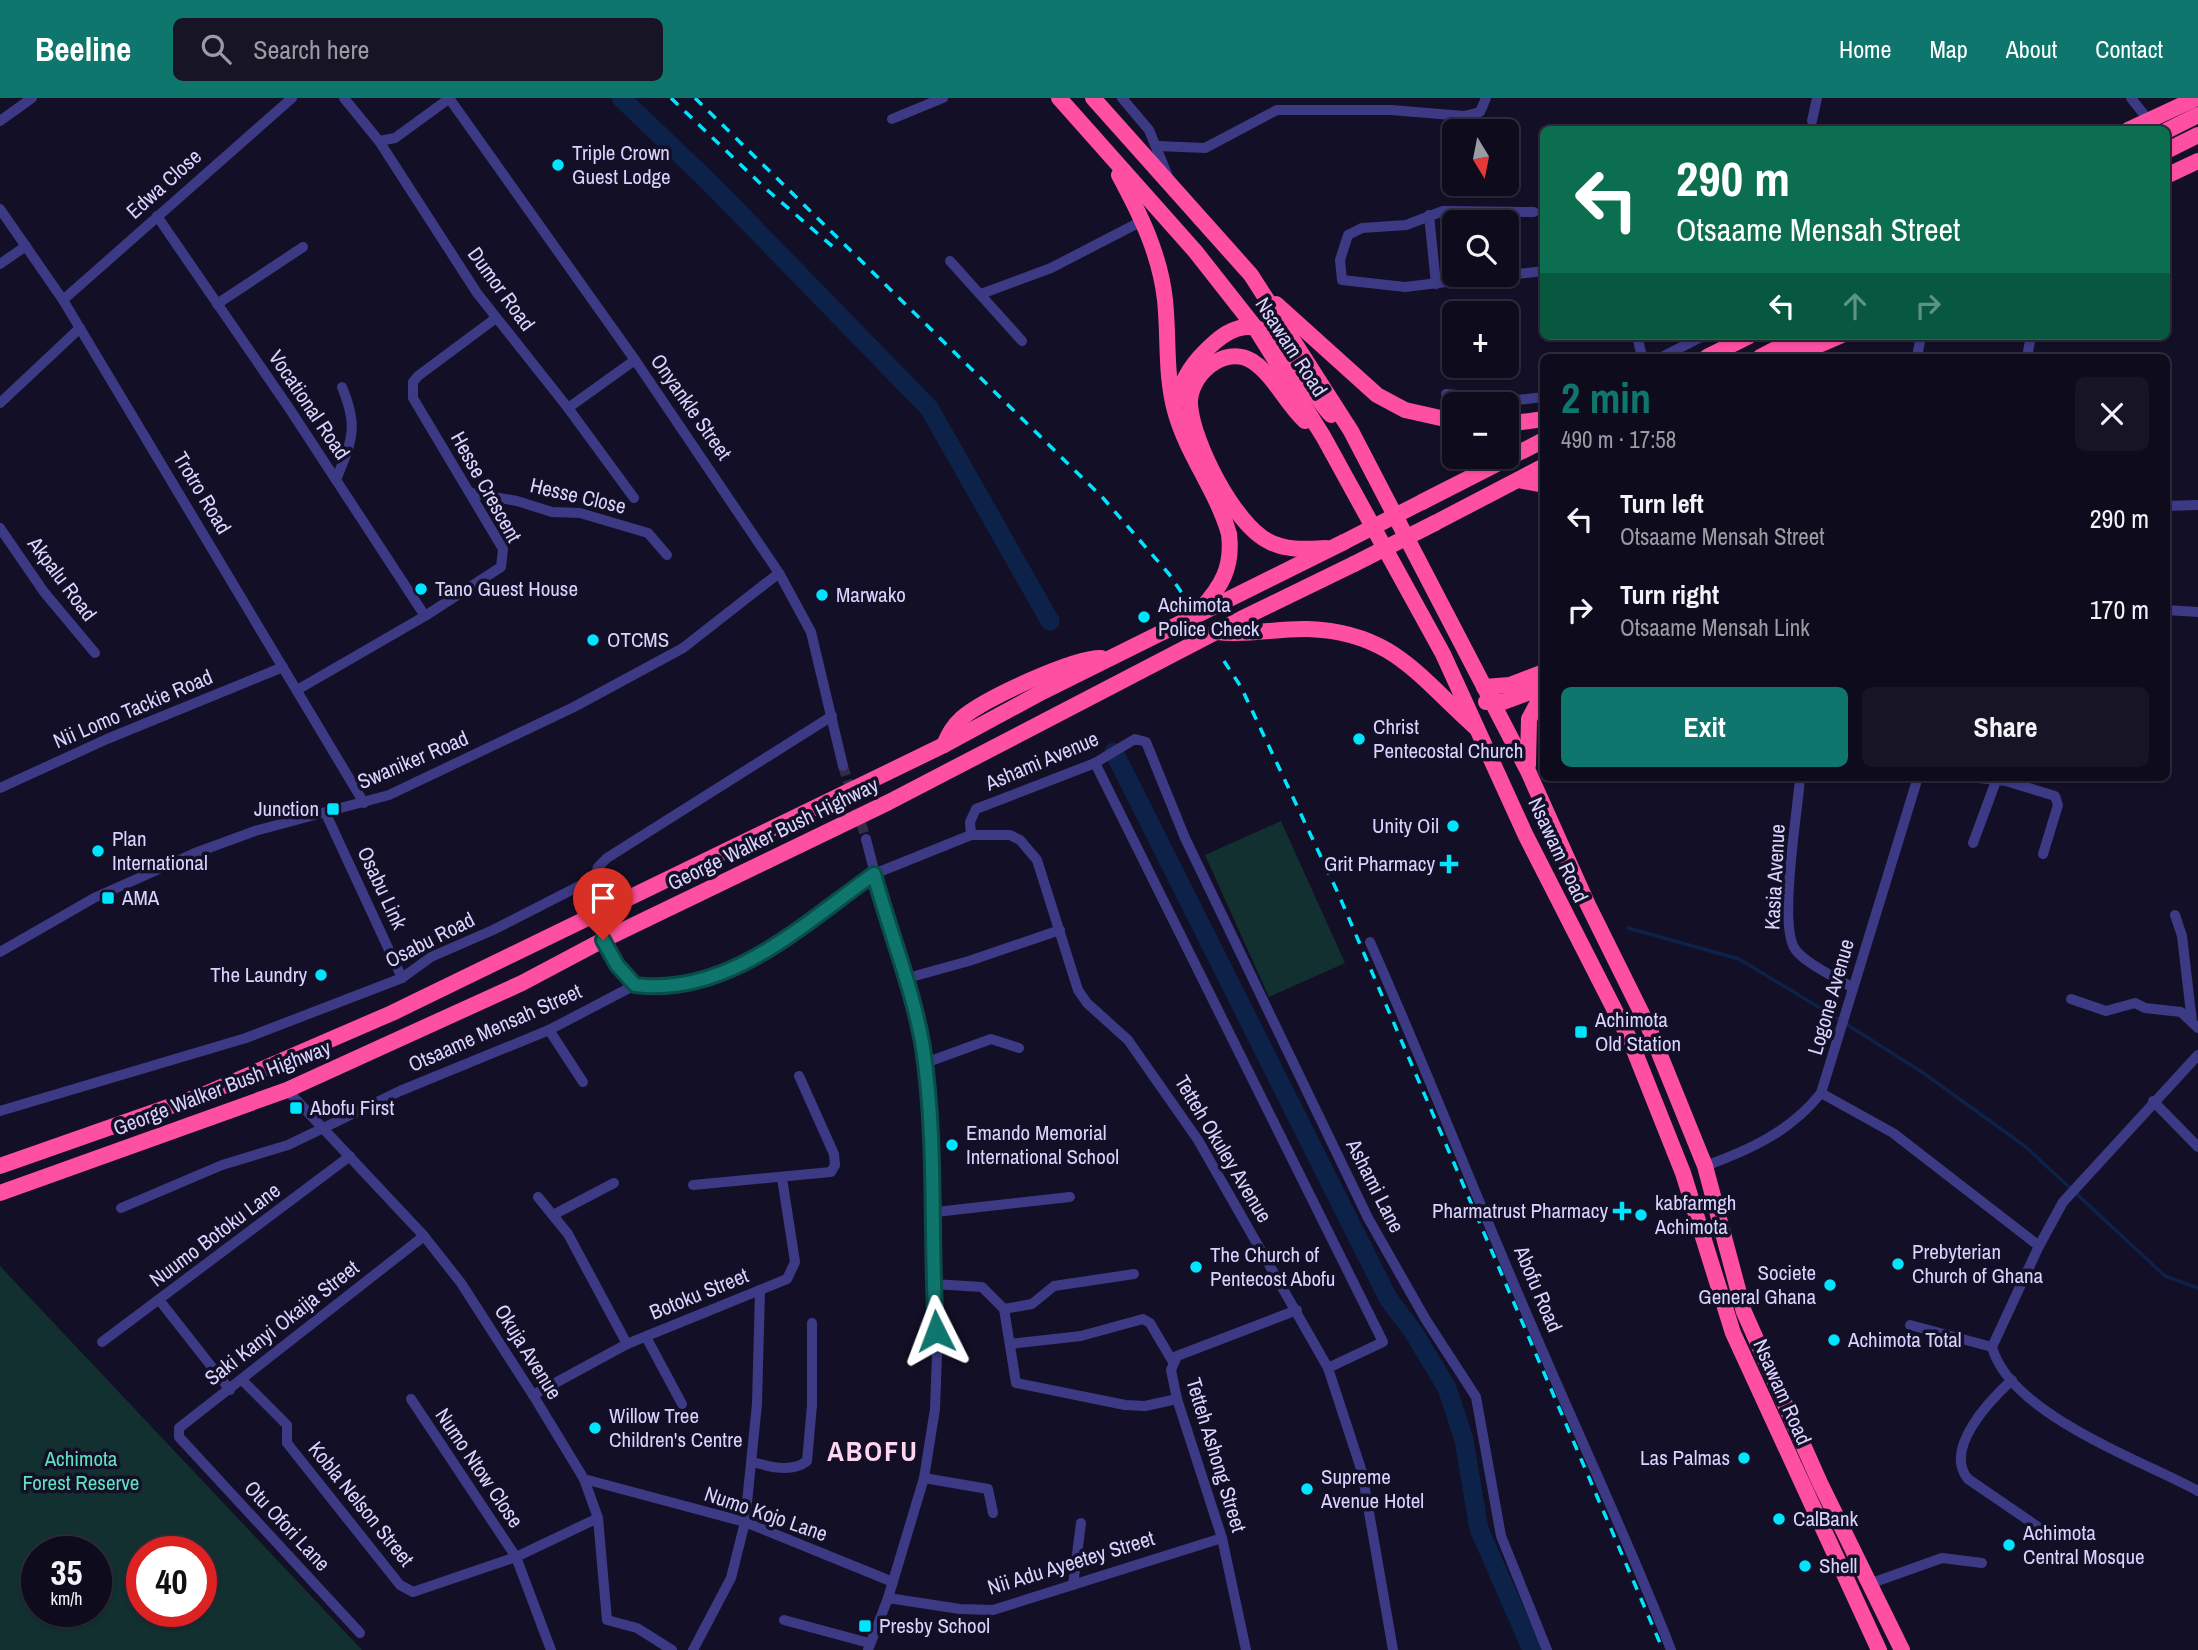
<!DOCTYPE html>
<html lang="en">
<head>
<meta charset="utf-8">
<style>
	body { margin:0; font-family:"Archivo Narrow",sans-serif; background:#171425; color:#f1f3f6; height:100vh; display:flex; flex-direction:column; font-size:26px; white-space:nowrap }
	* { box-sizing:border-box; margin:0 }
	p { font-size:23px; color:#9b9ba3 }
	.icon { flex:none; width:38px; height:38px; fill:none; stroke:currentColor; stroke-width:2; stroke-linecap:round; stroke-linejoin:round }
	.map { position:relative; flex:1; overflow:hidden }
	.details { position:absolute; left:1540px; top:256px; width:630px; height:427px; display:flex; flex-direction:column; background:#0e0b1c; border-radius:10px; box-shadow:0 2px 5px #0004,0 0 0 2px #2e2b3b }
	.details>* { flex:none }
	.guide { position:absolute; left:1540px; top:28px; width:630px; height:214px; border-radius:10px; box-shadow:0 2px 5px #0004,0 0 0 2px #2e2b3b; background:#0b6e4f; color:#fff; overflow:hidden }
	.needle { width:46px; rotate:170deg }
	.fabs { position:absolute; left:1442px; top:21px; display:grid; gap:14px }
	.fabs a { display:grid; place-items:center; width:77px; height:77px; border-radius:10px; background:#0e0b1c; box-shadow:0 2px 5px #0004,0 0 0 2px #2e2b3b; font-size:35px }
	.speed { position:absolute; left:21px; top:1438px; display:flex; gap:14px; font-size:35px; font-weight:700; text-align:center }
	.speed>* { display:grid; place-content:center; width:91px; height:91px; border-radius:50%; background:#0e0b1c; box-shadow:0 2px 5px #0004,0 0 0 2px #2e2b3b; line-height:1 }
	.speed small { font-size:18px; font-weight:400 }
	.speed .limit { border:10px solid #d22; background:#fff; color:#111 }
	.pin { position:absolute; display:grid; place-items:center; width:60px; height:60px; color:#fff; margin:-72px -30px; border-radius:50% 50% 50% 0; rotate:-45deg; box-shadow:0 0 7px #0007 }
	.pin .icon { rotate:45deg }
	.me { position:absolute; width:77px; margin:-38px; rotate:357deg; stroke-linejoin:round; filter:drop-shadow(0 0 5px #0008) }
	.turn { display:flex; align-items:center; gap:24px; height:147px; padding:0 21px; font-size:32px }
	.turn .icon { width:91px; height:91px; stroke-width:2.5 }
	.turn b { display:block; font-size:49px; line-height:60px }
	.lanes { display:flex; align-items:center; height:66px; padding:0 21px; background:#0003; justify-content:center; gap:35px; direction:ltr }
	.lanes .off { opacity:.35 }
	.round { display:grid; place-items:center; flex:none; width:74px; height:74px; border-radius:10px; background:#171425 }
	.overview { display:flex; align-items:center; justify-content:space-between; height:119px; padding:0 21px }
	h1 { font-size:42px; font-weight:800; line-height:52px; color:#0f766e }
	.action { display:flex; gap:14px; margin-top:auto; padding:14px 21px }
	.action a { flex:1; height:80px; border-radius:10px; background:#0f766e; color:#fff; font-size:28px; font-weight:800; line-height:80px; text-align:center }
	.action a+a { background:#171425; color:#f1f3f6 }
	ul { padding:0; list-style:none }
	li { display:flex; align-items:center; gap:21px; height:91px; padding:0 21px }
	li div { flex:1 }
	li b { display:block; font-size:26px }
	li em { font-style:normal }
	header { display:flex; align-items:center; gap:42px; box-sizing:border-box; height:98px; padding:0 35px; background:#0f766e; color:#fff }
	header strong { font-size:33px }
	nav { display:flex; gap:38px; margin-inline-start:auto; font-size:24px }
	.search { width:490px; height:63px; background:#171425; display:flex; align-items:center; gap:18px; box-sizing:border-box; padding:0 24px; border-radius:10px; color:#9b9ba3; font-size:26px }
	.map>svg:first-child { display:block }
	.green { fill:#12302f; fill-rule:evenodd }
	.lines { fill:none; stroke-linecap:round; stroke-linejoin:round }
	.stream { stroke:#0c2248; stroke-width:3.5 }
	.river { stroke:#0c2248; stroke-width:19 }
	.minor-tunnel { stroke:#312d47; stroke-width:10; stroke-dasharray:10 5; stroke-linecap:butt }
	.minor { stroke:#3d3a85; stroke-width:10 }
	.highway { stroke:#ff4fa3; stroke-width:16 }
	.rail { stroke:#00e5ff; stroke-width:3.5; stroke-dasharray:10 9; stroke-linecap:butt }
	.highway-bridge { stroke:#ff4fa3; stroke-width:16 }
	.route-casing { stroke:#0a4d48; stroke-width:18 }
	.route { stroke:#0f766e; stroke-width:12 }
	.poi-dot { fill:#00e5ff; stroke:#130f26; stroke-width:2.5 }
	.labels { text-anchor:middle; stroke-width:7; stroke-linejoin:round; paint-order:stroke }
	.poi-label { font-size:21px; fill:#d9d4ff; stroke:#130f26; text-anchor:start }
	.street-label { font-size:21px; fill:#d9d4ff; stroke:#130f26 }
	.park-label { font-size:21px; fill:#5fe0c0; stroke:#130f26 }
	.district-label { font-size:28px; font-weight:bold; letter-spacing:2px; fill:#ffd6f0; stroke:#130f26 }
</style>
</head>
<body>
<header>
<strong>Beeline</strong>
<div class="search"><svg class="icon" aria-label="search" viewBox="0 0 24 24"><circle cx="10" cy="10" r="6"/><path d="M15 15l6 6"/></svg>Search here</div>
<nav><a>Home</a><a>Map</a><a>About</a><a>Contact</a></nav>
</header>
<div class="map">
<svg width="2198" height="1552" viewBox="0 0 2198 1552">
	<rect width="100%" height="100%" fill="#130f26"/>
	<g class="green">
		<polygon points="1281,723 1345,865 1269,899 1205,757"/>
		<path d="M0,1168L362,1552H0ZM37,1454H96V1514H37ZM142,1454H201V1514H142Z"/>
	</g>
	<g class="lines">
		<g class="stream">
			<polyline points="1628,830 1739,861 1840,922"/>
			<polyline points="1846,926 1922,974 2026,1049 2165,1178 2198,1190"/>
		</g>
		<g class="river">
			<polyline points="621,0 711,86 929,310 1050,523"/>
			<polyline points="1114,654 1388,1200 1414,1235 1447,1290 1464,1342 1479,1431 1532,1552"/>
		</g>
		<polyline class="minor-tunnel" points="843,668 866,741"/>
		<g class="minor">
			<polyline points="344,0 379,43 477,195 568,310 634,400"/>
			<polyline points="449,0 635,262 779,475 811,534 843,668"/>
			<polyline points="1122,0 1149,32 1169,81"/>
			<polyline points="2131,0 2149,23"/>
			<polyline points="892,21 943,0"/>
			<polyline points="0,23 32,0"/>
			<polyline points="1812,23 1817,0"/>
			<polyline points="379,43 395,40 450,0"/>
			<polyline points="1158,48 1205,50 1277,12 1391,12 1464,18 1480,14 1486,0"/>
			<polyline points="0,111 63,202 364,705"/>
			<polyline points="1429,117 1436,186"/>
			<polyline points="157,118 289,310 425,518"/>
			<polyline points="950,163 1022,243"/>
			<polyline points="0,166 26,148"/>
			<polyline points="1508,176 1514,114"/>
			<polyline points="1504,177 1405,189 1342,182 1340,162 1348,137 1362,130 1406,127 1443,113 1534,114"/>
			<polyline points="1507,177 1544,173"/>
			<polyline points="981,196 1051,170 1142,123"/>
			<polyline points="63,202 292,0"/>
			<polyline points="217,206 303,149"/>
			<polyline points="1637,238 1642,259"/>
			<polyline points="1662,259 1703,238"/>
			<polyline points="1917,259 1921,238"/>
			<polyline points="2027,259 2031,238"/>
			<polyline points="1446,296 1517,302 1544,299"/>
			<polyline points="0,305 80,230"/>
			<polyline points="568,310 635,262"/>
			<path d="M336,382C352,342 359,330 342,289"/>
			<polyline points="471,395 517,403 552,414 580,415 648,435 667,457"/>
			<polyline points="2166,408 2198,407"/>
			<polyline points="0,430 44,494 95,555"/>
			<polyline points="2166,512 2198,514"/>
			<polyline points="297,592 425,518 501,469 503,451 413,300 413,284 418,278 496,220"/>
			<polyline points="1095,665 1383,1244 1328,1270"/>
			<path d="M1800,679C1798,713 1778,826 1795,851C1804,865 1839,881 1853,890"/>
			<polyline points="1969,679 2006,683 2055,698 2058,707 2043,756"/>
			<polyline points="0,690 107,641 283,569"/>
			<polyline points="326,716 402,880"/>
			<polyline points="971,737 970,724 976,711 1095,665 1135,641 1146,644 1185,740 1368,1120 1426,1222 1476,1299 1501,1438 1547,1552"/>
			<polyline points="866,741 894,850 920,935 925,965 936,1114 933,1186 937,1256 935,1311 924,1380 888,1500 868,1552"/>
			<polyline points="1973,745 1996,683"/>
			<polyline points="595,780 612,808"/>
			<polyline points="2175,817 2182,838 2192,924"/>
			<polyline points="603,842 617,867 635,887"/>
			<path d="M1370,844C1426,970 1476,1099 1531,1226C1577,1335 1628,1441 1671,1552"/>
			<polyline points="0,854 94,800 195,755 255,733 389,697 574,609 683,550 779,475"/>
			<polyline points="904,881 969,863 1060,832"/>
			<polyline points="2071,901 2106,913 2135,905 2145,910 2181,914 2198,930"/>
			<polyline points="549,932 583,984"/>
			<path d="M2198,957L2063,1104L2039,1148L1992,1249C2010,1316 2141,1362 2198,1393"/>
			<polyline points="925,965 991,941 1019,950"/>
			<polyline points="287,992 424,1138 461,1185 533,1297 584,1381 598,1420 607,1522 637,1530 672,1552"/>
			<polyline points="1821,995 1893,1035 2039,1148"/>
			<polyline points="2153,1003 2198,1049"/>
			<polyline points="0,1013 246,940 402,880 431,859 493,832 595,780 598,769 607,760 832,618"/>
			<path d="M1705,1068C1750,1052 1791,1033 1821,995L1918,679"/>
			<polyline points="693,1087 831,1074 835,1067 834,1056 799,978"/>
			<polyline points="538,1099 568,1136 627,1246"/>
			<polyline points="121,1110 222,1067 288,1047 400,993 549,932 635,887 653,889 686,885 731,872 753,861 874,776 971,737 1010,737 1020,742 1037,762 1078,892 1087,905 1128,942 1198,1042 1328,1270 1362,1374 1393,1552"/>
			<polyline points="936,1114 1070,1099"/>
			<polyline points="553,1117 614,1085"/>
			<polyline points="933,1186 982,1189 1004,1211 1016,1285 1125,1307 1145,1308 1177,1301"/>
			<polyline points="160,1203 230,1292"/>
			<polyline points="1004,1211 1032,1206 1054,1188 1134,1176"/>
			<polyline points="1910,1227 1992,1249"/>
			<polyline points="646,1239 682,1306"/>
			<polyline points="102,1244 350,1058"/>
			<polyline points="1010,1246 1081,1238 1143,1221 1150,1225 1173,1264"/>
			<polyline points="242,1282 287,1327 287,1345 400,1487 413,1494 516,1459 598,1420"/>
			<path d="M2012,1282C1990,1302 1943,1351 1968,1381L2044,1433"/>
			<polyline points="533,1297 627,1246 787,1181 795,1164 782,1080"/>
			<polyline points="411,1301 516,1459 551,1552"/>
			<path d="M753,1364C770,1369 792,1375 807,1363L812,1307V1225"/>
			<polyline points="924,1380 988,1391 993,1415"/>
			<polyline points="584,1381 745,1424 893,1484"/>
			<polyline points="1869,1486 1942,1460 1982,1465"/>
			<polyline points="1073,1487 1081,1425"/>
			<polyline points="888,1500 960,1511 993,1512 1222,1440"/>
			<polyline points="784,1522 869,1545"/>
			<polyline points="360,1535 179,1339 179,1330 424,1138"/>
			<polyline points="693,1552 731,1480 745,1424 757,1306 760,1192"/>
			<polyline points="1246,1552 1222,1440 1177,1301 1171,1272 1177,1258 1297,1212"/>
		</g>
		<g class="highway">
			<polyline points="1059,0 1195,153 1254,228 1323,338 1443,556 1526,738 1630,942 1683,1075 1733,1235 1879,1552"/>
			<polyline points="1093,0 1251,177 1351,333 1528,673 1588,807 1649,930 1705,1068 1744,1214 1820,1385 1902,1552"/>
			<polyline points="2128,32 2197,0"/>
			<polyline points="2166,33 2198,17"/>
			<polyline points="2166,53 2198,37"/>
			<path d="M1119,77C1140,116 1160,156 1165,202C1169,240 1165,276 1175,313C1187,357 1217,393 1229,436C1233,469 1222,488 1200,512"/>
			<polyline points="2166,78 2198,63"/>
			<polyline points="1276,206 1377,297 1405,312 1454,323"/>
			<polyline points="1772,253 1819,247 1840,238"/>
			<polyline points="1707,259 1749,238"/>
			<polyline points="1760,259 1801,238"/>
			<path d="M1175,306C1183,279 1193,263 1215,244C1273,194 1298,283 1331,317"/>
			<path d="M1305,323C1286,306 1274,277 1252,263C1224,246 1188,278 1190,307C1193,345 1234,425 1268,443C1286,453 1307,451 1326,450"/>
			<polyline points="1507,326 1544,321"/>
			<polyline points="1518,382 1544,387"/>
			<polyline points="1422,404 1544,342"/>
			<polyline points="1435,425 1544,368"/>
			<path d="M1217,534C1248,538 1277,530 1308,531C1392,534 1418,578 1475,629"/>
			<polyline points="1484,589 1510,587 1544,574"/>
			<polyline points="1486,604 1503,604 1544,589"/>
			<path d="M944,647C949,636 953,628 962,620C984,601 1072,560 1101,560"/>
			<polyline points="1528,667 1529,621 1544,593"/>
			<polyline points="0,1068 205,996 392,915 944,647 1042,594 1344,444"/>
			<polyline points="0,1095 287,992 522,885 603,842 889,704 1241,521 1354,466"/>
		</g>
		<g class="rail">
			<polyline points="671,0 766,91 839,154"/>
			<polyline points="695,0 1103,400 1169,476 1186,501"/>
			<polyline points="1224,563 1241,589 1338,795 1663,1552"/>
		</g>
		<g class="highway-bridge">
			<polyline points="1344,444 1422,404"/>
			<polyline points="1354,466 1435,425"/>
		</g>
	</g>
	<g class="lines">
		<defs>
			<path id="route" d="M603,842L617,867L635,887C728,899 803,826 874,776C889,832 914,894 923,950C937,1044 930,1139 936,1233"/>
		</defs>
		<use href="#route" class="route-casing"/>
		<use href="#route" class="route"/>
	</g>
	<g class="poi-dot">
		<circle cx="558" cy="67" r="7"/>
		<circle cx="421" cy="491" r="7"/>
		<circle cx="822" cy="497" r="7"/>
		<circle cx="1144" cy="519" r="7"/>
		<circle cx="593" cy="542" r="7"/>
		<circle cx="1359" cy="641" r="7"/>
		<rect x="326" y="704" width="14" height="14" rx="3.5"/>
		<circle cx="1453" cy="728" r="7"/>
		<circle cx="98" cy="753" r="7"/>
		<path d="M1445.5 755.5h7v7h7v7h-7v7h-7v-7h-7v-7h7z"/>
		<rect x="101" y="793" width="14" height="14" rx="3.5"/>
		<circle cx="321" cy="877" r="7"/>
		<rect x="1574" y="927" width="14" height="14" rx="3.5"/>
		<rect x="289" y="1003" width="14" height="14" rx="3.5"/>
		<circle cx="952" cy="1047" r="7"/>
		<path d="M1618.5 1102.5h7v7h7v7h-7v7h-7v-7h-7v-7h7z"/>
		<circle cx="1641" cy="1117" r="7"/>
		<circle cx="1898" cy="1166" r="7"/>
		<circle cx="1196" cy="1169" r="7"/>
		<circle cx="1830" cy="1187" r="7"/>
		<circle cx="1834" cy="1242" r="7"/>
		<circle cx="595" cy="1330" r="7"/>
		<circle cx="1744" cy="1360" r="7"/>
		<circle cx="1307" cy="1391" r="7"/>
		<circle cx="1779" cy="1421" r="7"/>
		<circle cx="2009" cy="1447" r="7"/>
		<circle cx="1805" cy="1468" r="7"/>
		<rect x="858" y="1521" width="14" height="14" rx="3.5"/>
	</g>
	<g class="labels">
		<g class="poi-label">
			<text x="572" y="62">Triple Crown<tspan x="572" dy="24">Guest Lodge</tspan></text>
			<text x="435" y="498">Tano Guest House</text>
			<text x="836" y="504">Marwako</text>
			<text x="1158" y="514">Achimota<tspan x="1158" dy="24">Police Check</tspan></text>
			<text x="607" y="549">OTCMS</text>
			<text x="1373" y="636">Christ<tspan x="1373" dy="24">Pentecostal Church</tspan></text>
			<text x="319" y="718" text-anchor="end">Junction</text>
			<text x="1439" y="735" text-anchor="end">Unity Oil</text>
			<text x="112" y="748">Plan<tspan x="112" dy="24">International</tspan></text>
			<text x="1435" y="773" text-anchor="end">Grit Pharmacy</text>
			<text x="122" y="807">AMA</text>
			<text x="307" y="884" text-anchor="end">The Laundry</text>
			<text x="1595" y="929">Achimota<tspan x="1595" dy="24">Old Station</tspan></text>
			<text x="310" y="1017">Abofu First</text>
			<text x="966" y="1042">Emando Memorial<tspan x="966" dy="24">International School</tspan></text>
			<text x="1655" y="1112">kabfarmgh<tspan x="1655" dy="24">Achimota</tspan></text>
			<text x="1608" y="1120" text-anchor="end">Pharmatrust Pharmacy</text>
			<text x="1912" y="1161">Prebyterian<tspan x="1912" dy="24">Church of Ghana</tspan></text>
			<text x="1210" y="1164">The Church of<tspan x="1210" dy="24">Pentecost Abofu</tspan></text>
			<text x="1816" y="1182" text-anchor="end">Societe<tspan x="1816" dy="24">General Ghana</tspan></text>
			<text x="1848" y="1249">Achimota Total</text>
			<text x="609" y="1325">Willow Tree<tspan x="609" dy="24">Children's Centre</tspan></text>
			<text x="1730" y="1367" text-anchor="end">Las Palmas</text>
			<text x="1321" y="1386">Supreme<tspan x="1321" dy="24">Avenue Hotel</tspan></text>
			<text x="1793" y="1428">CalBank</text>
			<text x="2023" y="1442">Achimota<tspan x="2023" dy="24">Central Mosque</tspan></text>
			<text x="1819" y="1475">Shell</text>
			<text x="879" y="1535">Presby School</text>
		</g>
		<g class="street-label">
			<text transform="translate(164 86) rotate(-42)" y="7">Edwa Close</text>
			<text transform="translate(501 191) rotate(54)" y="7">Dumor Road</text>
			<text transform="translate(1291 249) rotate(57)" y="7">Nsawam Road</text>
			<text transform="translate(309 307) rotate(56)" y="7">Vocational Road</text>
			<text transform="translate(691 309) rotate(55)" y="7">Onyankle Street</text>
			<text transform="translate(486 389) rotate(61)" y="7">Hesse Crescent</text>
			<text transform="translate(202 395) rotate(59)" y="7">Trotro Road</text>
			<text transform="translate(578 398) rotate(13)" y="7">Hesse Close</text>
			<text transform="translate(62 481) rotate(53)" y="7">Akpalu Road</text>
			<text transform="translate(133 611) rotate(-23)" y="7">Nii Lomo Tackie Road</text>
			<text transform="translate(413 662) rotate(-23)" y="7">Swaniker Road</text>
			<text transform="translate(1042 663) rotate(-23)" y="7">Ashami Avenue</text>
			<text transform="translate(773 736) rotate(-26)" y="7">George Walker Bush Highway</text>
			<text transform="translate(1558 752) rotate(65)" y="7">Nsawam Road</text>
			<text transform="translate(1775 779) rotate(-87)" y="7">Kasia Avenue</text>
			<text transform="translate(382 790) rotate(65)" y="7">Osabu Link</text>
			<text transform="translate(430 842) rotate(-27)" y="7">Osabu Road</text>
			<text transform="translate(1831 899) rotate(-74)" y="7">Logone Avenue</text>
			<text transform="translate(495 930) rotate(-24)" y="7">Otsaame Mensah Street</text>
			<text transform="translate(222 990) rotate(-21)" y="7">George Walker Bush Highway</text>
			<text transform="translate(1223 1051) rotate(59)" y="7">Tetteh Okuley Avenue</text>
			<text transform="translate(1375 1088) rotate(63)" y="7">Ashami Lane</text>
			<text transform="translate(215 1137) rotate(-37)" y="7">Nuumo Botoku Lane</text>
			<text transform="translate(1538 1191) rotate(67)" y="7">Abofu Road</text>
			<text transform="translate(699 1196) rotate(-22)" y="7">Botoku Street</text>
			<text transform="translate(282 1225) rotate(-38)" y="7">Saki Kanyi Okaija Street</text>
			<text transform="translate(528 1254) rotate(58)" y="7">Okuja Avenue</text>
			<text transform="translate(1782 1294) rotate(66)" y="7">Nsawam Road</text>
			<text transform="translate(1216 1357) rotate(73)" y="7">Tetteh Ashong Street</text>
			<text transform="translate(479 1370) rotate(56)" y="7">Numo Ntow Close</text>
			<text transform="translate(361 1406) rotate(51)" y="7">Kobla Nelson Street</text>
			<text transform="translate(766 1416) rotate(19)" y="7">Numo Kojo Lane</text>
			<text transform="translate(287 1428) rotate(47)" y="7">Otu Ofori Lane</text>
			<text transform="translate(1071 1465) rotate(-17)" y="7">Nii Adu Ayeetey Street</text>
		</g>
		<g class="park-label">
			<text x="81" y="1368">Achimota<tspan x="81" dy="24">Forest Reserve</tspan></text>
		</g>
		<g class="district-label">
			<text x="873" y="1363">ABOFU</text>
		</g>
	</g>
</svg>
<div class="fabs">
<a><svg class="needle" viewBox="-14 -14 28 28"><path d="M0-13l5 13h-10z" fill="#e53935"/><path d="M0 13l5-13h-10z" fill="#9b9ba3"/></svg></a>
<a><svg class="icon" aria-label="search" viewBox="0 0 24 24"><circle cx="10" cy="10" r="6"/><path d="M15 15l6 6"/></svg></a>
<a>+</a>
<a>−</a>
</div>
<div class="speed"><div>35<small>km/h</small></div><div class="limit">40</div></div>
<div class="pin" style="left:603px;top:842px;background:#d93025"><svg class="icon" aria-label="arrive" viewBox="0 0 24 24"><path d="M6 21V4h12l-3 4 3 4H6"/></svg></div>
<svg class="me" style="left:936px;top:1233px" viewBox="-20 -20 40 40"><path d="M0-17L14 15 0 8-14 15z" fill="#0f766e" stroke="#fff" stroke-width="4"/></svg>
<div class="guide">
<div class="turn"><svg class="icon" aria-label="left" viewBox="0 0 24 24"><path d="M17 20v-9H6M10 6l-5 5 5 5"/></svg><div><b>290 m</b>Otsaame Mensah Street</div></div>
<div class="lanes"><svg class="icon" aria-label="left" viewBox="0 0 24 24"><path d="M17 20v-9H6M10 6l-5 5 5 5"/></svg><svg class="icon off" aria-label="ahead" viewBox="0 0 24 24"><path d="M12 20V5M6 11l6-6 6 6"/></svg><svg class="icon off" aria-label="right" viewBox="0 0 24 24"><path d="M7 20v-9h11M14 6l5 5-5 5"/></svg></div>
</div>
<section class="details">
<div class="overview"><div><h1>2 min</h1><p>490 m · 17:58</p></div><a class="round"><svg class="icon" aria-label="close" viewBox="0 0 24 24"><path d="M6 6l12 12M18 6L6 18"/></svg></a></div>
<ul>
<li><svg class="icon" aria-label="left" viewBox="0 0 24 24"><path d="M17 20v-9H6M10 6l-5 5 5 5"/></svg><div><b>Turn left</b><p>Otsaame Mensah Street</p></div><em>290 m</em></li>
<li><svg class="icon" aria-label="right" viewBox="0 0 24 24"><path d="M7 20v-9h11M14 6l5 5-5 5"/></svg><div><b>Turn right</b><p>Otsaame Mensah Link</p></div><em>170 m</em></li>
</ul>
<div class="action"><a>Exit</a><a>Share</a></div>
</section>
</div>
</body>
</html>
